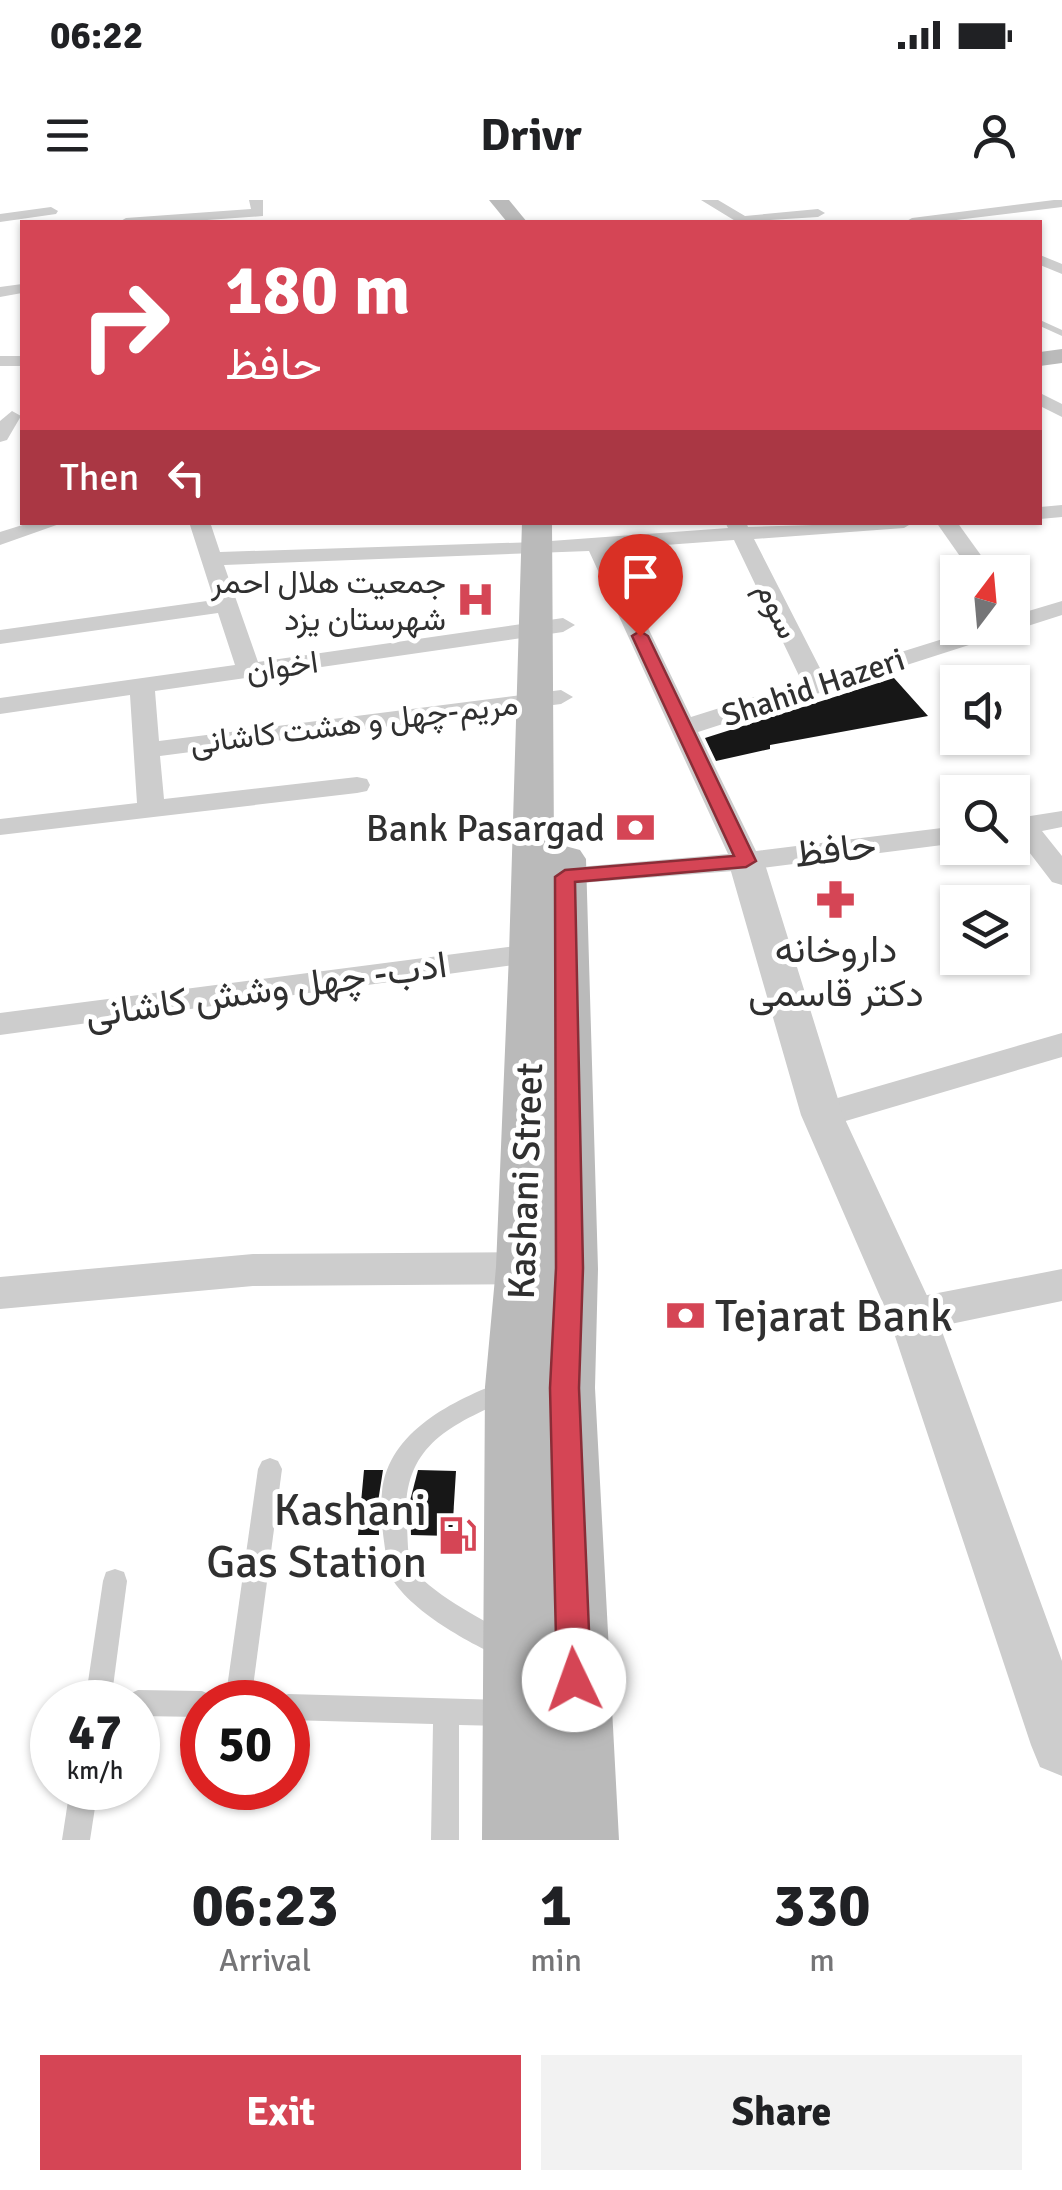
<!DOCTYPE html>
<html lang="en">
<head>
<meta charset="utf-8">
<style>
	body { margin:0; font-family:Signika,Vazirmatn,sans-serif; background:#f2f2f2; color:#202124; height:100vh; display:flex; flex-direction:column; font-size:38px; white-space:nowrap }
	* { box-sizing:border-box; margin:0 }
	p { font-size:32px; color:#757577 }
	.icon { flex:none; width:55px; height:55px; fill:none; stroke:currentColor; stroke-width:2; stroke-linecap:round; stroke-linejoin:round }
	.map { position:relative; height:1640px; overflow:hidden }
	.details { display:flex; flex-direction:column; background:#fff; flex:1 }
	.details>* { flex:none }
	.banner { position:absolute; left:20px; top:20px; width:1022px; height:305px; border-radius:0px; box-shadow:0 2px 8px #0004; background:#d54555; color:#fff; overflow:hidden }
	.needle { width:65px; rotate:16deg }
	.buttons { position:absolute; left:940px; top:355px; display:grid; gap:20px }
	.buttons a { display:grid; place-items:center; width:90px; height:90px; border-radius:0px; background:#fff; box-shadow:0 2px 8px #0004; font-size:50px }
	.speed { position:absolute; left:30px; top:1480px; display:flex; gap:20px; font-size:50px; font-weight:700; text-align:center }
	.speed>* { display:grid; place-content:center; width:130px; height:130px; border-radius:50%; background:#fff; box-shadow:0 2px 8px #0004; line-height:1 }
	.speed small { font-size:25px; font-weight:400 }
	.speed .limit { border:15px solid #d22; background:#fff; color:#111 }
	.pin { position:absolute; display:grid; place-items:center; width:85px; height:85px; color:#fff; margin:-102px -42px; border-radius:50% 50% 50% 0; rotate:-45deg; box-shadow:0 0 10px #0007 }
	.pin .icon { rotate:45deg }
	.me { position:absolute; width:110px; margin:-55px; rotate:357deg; stroke-linejoin:round; filter:drop-shadow(0 0 8px #0008) }
	.turn { display:flex; align-items:center; gap:35px; height:210px; padding:0 40px; font-size:45px }
	.turn .icon { width:130px; height:130px; stroke-width:2.5 }
	.turn b { display:block; font-size:70px; line-height:85px }
	.then { display:flex; align-items:center; height:95px; padding:0 40px; background:#0003; gap:20px; font-size:38px }
	.eta { display:flex; justify-content:space-evenly; align-items:center; height:170px; text-align:center }
	.eta b { font-size:60px; font-weight:800; line-height:70px }
	.primary-button { display:flex; gap:20px; margin-top:auto; padding:20px 40px }
	.primary-button a { flex:1; height:115px; border-radius:0px; background:#d54555; color:#fff; font-size:40px; font-weight:800; line-height:115px; text-align:center }
	.primary-button a+a { background:#f2f2f2; color:#202124 }
	.status { display:flex; justify-content:space-between; align-items:center; height:70px; padding:0 50px; background:#fff; direction:ltr }
	.status svg { height:28px; fill:currentColor }
	header { display:flex; justify-content:space-between; align-items:center; height:130px; padding:0 40px; background:#fff; font-size:45px; font-weight:800 }
	.map>svg:first-child { display:block }
	.building { fill:#171717 }
	.lines { fill:none; stroke-linecap:round; stroke-linejoin:round }
	.service { fill:#cdcdcd; fill-rule:evenodd }
	.minor { fill:#cdcdcd; fill-rule:evenodd }
	.tertiary { fill:#cdcdcd; fill-rule:evenodd }
	.secondary { fill:#bababa; fill-rule:evenodd }
	.route { fill:#d54555; stroke:#8a2d37; stroke-width:2.5 }
	.labels { text-anchor:middle; stroke-width:10; stroke-linejoin:round; paint-order:stroke }
	.far-poi-label { font-size:32px; fill:#303030; stroke:#fff; text-anchor:end }
	.far-street-label { font-size:32px; fill:#303030; stroke:#fff }
	.poi-label { font-size:38px; fill:#303030; stroke:#fff; text-anchor:end }
	.street-label { font-size:38px; fill:#303030; stroke:#fff }
	.near-poi-label { font-size:45px; fill:#303030; stroke:#fff; text-anchor:start }
</style>
</head>
<body>
<div class="status"><b>06:22</b><svg viewBox="0 0 49 12"><path d="M0 12V9h3v3zM5 12V6h3v6zM10 12V3h3v9zM15 12V0h3v12zM26 1h20v11H26zM47 4h2v5h-2z"/></svg></div>
<header><svg class="icon" aria-label="menu" viewBox="0 0 24 24"><path d="M4 6h16M4 12h16M4 18h16"/></svg>Drivr<svg class="icon" aria-label="person" viewBox="0 0 24 24"><circle cx="12" cy="8" r="4"/><path d="M4 21q1-7 8-7t8 7"/></svg></header>
<div class="map">
<svg width="1062" height="1640" viewBox="0 0 1062 1640">
	<rect width="100%" height="100%" fill="#fff"/>
	<g class="building">
		<polygon points="894,478 928,516 770,545 770,549 716,561 705,538"/>
		<polygon points="364,1270 383,1270 378,1302 379,1335 358,1335"/>
		<polygon points="418,1270 456,1271 452,1336 411,1335 410,1301"/>
	</g>
	<g class="lines">
		<g class="service">
			<polygon points="1040,120 1062,130 1062,136 1040,126"/>
			<path d="M504,1181L512,1184L515,1191L512,1198C447,1226 399,1248 407,1328C408,1338 407,1357 412,1366C425,1391 487,1422 512,1436L516,1445L512,1454L503,1458C468,1443 403,1407 388,1371C385,1345 379,1318 382,1292C388,1231 454,1200 504,1181Z"/>
			<polygon points="270,1258 278,1261 282,1269 251,1502 225,1502 258,1269 262,1261"/>
			<polygon points="115,1369 124,1372 127,1381 111,1502 85,1502 103,1381 106,1372"/>
			<polygon points="138,1490 202,1491 211,1495 214,1502 202,1502 202,1517 138,1516 138,1502 125,1502 129,1494"/>
			<polygon points="288,1494 503,1500 512,1504 516,1513 512,1522 503,1526 459,1525 459,1640 431,1640 433,1524 288,1520 288,1502 277,1502 279,1498"/>
			<polygon points="70,1588 98,1588 90,1640 62,1640"/>
		</g>
		<g class="minor">
			<polygon points="249,0 263,0 263,16 179,22 119,22 126,18 251,9"/>
			<polygon points="701,0 718,0 745,16 818,9 825,13 818,17 737,22"/>
			<polygon points="1054,0 1062,0 1062,7 940,22 905,22 912,18"/>
			<polygon points="51,7 58,11 56,14 0,22 0,14"/>
			<polygon points="1040,55 1062,64 1062,74 1040,65"/>
			<polygon points="22,84 22,93 0,97 0,87"/>
			<rect x="0" y="156" width="22" height="10"/>
			<polygon points="1040,193 1062,204 1062,217 1040,206"/>
			<polygon points="12,211 21,216 7,240 0,242 0,221"/>
			<polygon points="1062,305 1062,317 1040,319 1040,307"/>
			<polygon points="32,322 65,322 0,345 0,332"/>
			<path d="M189,322H210L220,352L537,342L728,328L725,322H746L748,327L914,322L904,328L754,339L824,476L978,428H1012V416L1062,401V415L698,532L756,651L958,626V643L746,670L543,686L533,683L528,677L533,671L728,654L589,351L224,365L258,462L563,418L575,425L563,432L155,491L159,541L561,490L573,497L561,504L160,556L164,599L357,577L367,579L370,585L367,591L357,593L0,635V619L137,603L130,495L0,514V498L235,465L218,413L0,444V430L214,400ZM734,340L802,482L691,517L610,349Z"/>
			<polygon points="936,322 957,322 993,372 971,372"/>
			<polygon points="1062,611 1062,627 1042,631 1062,656 1062,685 1052,682 1016,635 1012,635 1012,619"/>
			<polygon points="532,744 543,747 547,754 543,761 0,835 0,813"/>
			<polygon points="1062,833 1062,857 822,928 810,924 805,915 810,906"/>
			<polygon points="539,1052 553,1057 558,1068 553,1079 539,1084 253,1086 0,1109 0,1077 253,1054"/>
			<polygon points="1062,1069 1062,1101 912,1132 898,1127 892,1115 898,1103 912,1098"/>
		</g>
		<polygon class="tertiary" points="746,650 759,653 764,661 843,915 936,1115 1062,1461 1062,1576 1040,1567 1031,1545 888,1115 801,915 728,661 733,653"/>
		<g class="secondary">
			<polygon points="489,0 509,0 527,22 507,22"/>
			<polygon points="1062,149 1062,163 1040,166 1040,152"/>
			<polygon points="522,322 552,322 554,649 565,646 580,650 586,659 598,1069 595,1188 619,1640 482,1640 485,1187 496,1067 509,754"/>
		</g>
	</g>
	<polygon class="route" points="640,431 648,436 756,661 746,667 575,682 583,1068 579,1188 591,1480 586,1492 574,1497 562,1492 557,1480 550,1188 556,1068 555,677 565,670 734,656 632,436"/>
	<defs>
		<symbol id="hospital-bare" viewBox="-9 -9 18 18"><path d="M-5-5h3v3.5h4V-5h3V5h-3V1.5h-4V5h-3Z" fill="#d54555" stroke="#fff" stroke-width="2.5" paint-order="stroke"/></symbol>
		<symbol id="bank-bare" viewBox="-9 -9 18 18"><path d="M-6-4H6V4H-6ZM0-2.3a2.3 2.3 0 1 0 0 4.6a2.3 2.3 0 1 0 0-4.6Z" fill="#d54555" stroke="#fff" stroke-width="2.5" paint-order="stroke"/></symbol>
		<symbol id="pharmacy-bare" viewBox="-9 -9 18 18"><path d="M-2-6h4v4h4v4h-4v4h-4v-4h-4v-4h4Z" fill="#d54555" stroke="#fff" stroke-width="2.5" paint-order="stroke"/></symbol>
		<symbol id="fuel-bare" viewBox="-9 -9 18 18"><path d="M-5.5-6h7V0h2V4h1.3V-2.5L3-4.5l.8-.8L6-3V5H2.5V1h-1V6h-7ZM-4.2-4.7v3.2H.2V-4.7Z" fill="#d54555" stroke="#fff" stroke-width="2.5" paint-order="stroke"/></symbol>
	</defs>
	<g fill-rule="evenodd">
		<use href="#hospital-bare" x="448" y="372" width="55" height="55"/>
		<use href="#bank-bare" x="608" y="600" width="55" height="55"/>
		<use href="#pharmacy-bare" x="808" y="672" width="55" height="55"/>
		<use href="#bank-bare" x="658" y="1088" width="55" height="55"/>
		<use href="#fuel-bare" x="430" y="1308" width="55" height="55"/>
	</g>
	<g class="labels">
		<g class="far-poi-label">
			<text x="446" y="393">جمعیت هلال احمر<tspan x="446" dy="37">شهرستان یزد</tspan></text>
		</g>
		<g class="far-street-label">
			<text transform="translate(778 410) rotate(64)" y="11">سوم</text>
			<text transform="translate(282 466) rotate(-8)" y="11">اخوان</text>
			<text transform="translate(813 487) rotate(-18)" y="11">Shahid Hazeri</text>
			<text transform="translate(354 523) rotate(-7)" y="11">مریم-چهل و هشت کاشانی</text>
		</g>
		<g class="poi-label">
			<text x="605" y="641">Bank Pasargad</text>
			<text x="836" y="762" text-anchor="middle">داروخانه<tspan x="836" dy="44">دکتر قاسمی</tspan></text>
		</g>
		<g class="street-label">
			<text transform="translate(835 649) rotate(-7)" y="13">حافظ</text>
			<text transform="translate(266 789) rotate(-8)" y="13">ادب- چهل وشش کاشانی</text>
			<text transform="translate(525 981) rotate(-88)" y="13">Kashani Street</text>
		</g>
		<g class="near-poi-label">
			<text x="715" y="1131">Tejarat Bank</text>
			<text x="427" y="1325" text-anchor="end">Kashani<tspan x="427" dy="52">Gas Station</tspan></text>
		</g>
	</g>
</svg>
<div class="buttons">
<a><svg class="needle" viewBox="-14 -14 28 28"><path d="M0-13l5 13h-10z" fill="#e53935"/><path d="M0 13l5-13h-10z" fill="#757577"/></svg></a>
<a><svg class="icon" aria-label="sound" viewBox="0 0 24 24"><path d="M4 9h4l5-4v14l-5-4H4zM17 9q2 3 0 6"/></svg></a>
<a><svg class="icon" aria-label="search" viewBox="0 0 24 24"><circle cx="10" cy="10" r="6"/><path d="M15 15l6 6"/></svg></a>
<a><svg class="icon" aria-label="layers" viewBox="0 0 24 24"><path d="M12 4l9 5-9 5-9-5zM3 14l9 5 9-5"/></svg></a>
</div>
<div class="speed"><div>47<small>km/h</small></div><div class="limit">50</div></div>
<div class="pin" style="left:640px;top:436px;background:#d93025"><svg class="icon" aria-label="arrive" viewBox="0 0 24 24"><path d="M6 21V4h12l-3 4 3 4H6"/></svg></div>
<svg class="me" style="left:574px;top:1480px" viewBox="-20 -20 40 40"><circle r="19" fill="#fff"/><path d="M0-13L10 11 0 6-10 11z" fill="#d54555"/></svg>
<div class="banner">
<div class="turn"><svg class="icon" aria-label="right" viewBox="0 0 24 24"><path d="M7 20v-9h11M14 6l5 5-5 5"/></svg><div><b>180 m</b>حافظ</div></div>
<div class="then">Then<svg class="icon" aria-label="left" viewBox="0 0 24 24"><path d="M17 20v-9H6M10 6l-5 5 5 5"/></svg></div>
</div>
</div>
<section class="details">
<div class="eta">
<div><b>06:23</b><p>Arrival</p></div>
<div><b>1</b><p>min</p></div>
<div><b>330</b><p>m</p></div>
</div>
<div class="primary-button"><a>Exit</a><a>Share</a></div>
</section>
</body>
</html>
